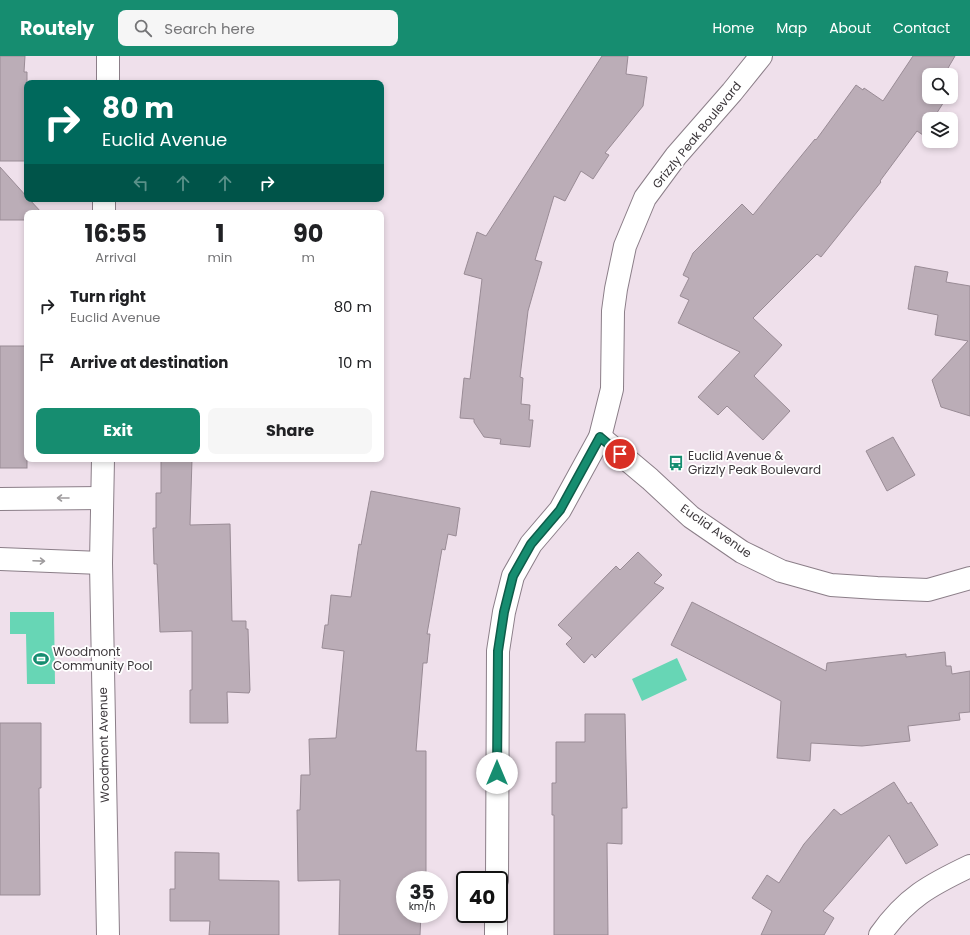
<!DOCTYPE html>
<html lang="en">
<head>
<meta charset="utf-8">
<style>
	body { margin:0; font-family:Poppins,sans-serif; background:#f6f6f6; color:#202124; height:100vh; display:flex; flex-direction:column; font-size:15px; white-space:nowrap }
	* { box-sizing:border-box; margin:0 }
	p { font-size:13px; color:#757577 }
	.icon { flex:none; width:22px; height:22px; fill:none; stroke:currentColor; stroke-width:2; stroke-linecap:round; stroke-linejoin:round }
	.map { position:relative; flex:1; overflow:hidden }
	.drawer { position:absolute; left:24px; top:154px; width:360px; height:252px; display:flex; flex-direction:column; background:#fff; border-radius:8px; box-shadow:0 2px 6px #0003 }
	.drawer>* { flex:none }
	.banner { position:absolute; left:24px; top:24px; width:360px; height:122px; border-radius:8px; box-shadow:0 2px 6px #0003; background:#00695c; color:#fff; overflow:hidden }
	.controls { position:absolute; left:922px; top:12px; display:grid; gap:8px }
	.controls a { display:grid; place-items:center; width:36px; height:36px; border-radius:8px; background:#fff; box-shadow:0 2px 6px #0003; font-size:20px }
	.speed { position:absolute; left:396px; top:815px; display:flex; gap:8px; font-size:20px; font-weight:700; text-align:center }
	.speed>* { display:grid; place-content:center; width:52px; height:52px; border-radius:50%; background:#fff; box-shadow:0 2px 6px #0003; line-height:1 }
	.speed small { font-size:10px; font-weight:400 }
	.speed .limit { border:2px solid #111; border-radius:6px; background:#fff; color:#111 }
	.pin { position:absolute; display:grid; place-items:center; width:34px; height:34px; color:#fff; margin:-17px; border:2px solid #fff; border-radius:50%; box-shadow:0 1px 4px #0007 }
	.me { position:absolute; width:44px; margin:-22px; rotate:0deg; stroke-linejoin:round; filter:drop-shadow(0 0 3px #0008) }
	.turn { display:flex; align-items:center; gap:14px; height:84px; padding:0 12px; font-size:18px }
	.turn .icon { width:52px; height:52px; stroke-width:2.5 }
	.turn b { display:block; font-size:28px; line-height:34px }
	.lanes { display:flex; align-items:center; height:38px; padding:0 12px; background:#0003; justify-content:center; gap:20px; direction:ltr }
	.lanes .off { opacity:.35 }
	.eta { display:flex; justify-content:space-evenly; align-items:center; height:68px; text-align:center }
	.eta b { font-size:24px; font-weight:700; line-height:28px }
	.primary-button { display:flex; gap:8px; margin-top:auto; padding:8px 12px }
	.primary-button a { flex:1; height:46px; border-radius:8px; background:#168d70; color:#fff; font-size:16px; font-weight:700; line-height:46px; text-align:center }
	.primary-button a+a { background:#f6f6f6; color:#202124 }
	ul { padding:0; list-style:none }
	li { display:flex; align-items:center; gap:12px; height:56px; padding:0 12px }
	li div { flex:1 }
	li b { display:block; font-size:15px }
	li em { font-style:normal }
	header { display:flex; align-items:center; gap:24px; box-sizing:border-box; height:56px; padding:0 20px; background:#168d70; color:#fff }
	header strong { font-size:19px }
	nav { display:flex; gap:22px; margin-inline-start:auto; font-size:14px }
	.search { width:280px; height:36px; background:#f6f6f6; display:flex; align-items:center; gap:10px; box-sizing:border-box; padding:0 14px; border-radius:8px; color:#757577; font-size:15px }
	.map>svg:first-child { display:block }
	.water { fill:#67d6b5 }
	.building { fill:#bbadb7; stroke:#998b95 }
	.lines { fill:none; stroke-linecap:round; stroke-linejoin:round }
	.minor-casing { stroke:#8b7e88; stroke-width:24 }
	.minor { stroke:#fff; stroke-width:22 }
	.oneway { stroke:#9e9b9d }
	.route-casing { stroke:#0e5c49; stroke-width:10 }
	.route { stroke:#168d70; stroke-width:7 }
	.labels { text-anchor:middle; stroke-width:3.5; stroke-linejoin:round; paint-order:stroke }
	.street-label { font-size:12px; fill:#3c373b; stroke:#fff }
	.poi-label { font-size:12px; fill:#3c373b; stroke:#fff; text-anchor:start }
</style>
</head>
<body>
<header>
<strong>Routely</strong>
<div class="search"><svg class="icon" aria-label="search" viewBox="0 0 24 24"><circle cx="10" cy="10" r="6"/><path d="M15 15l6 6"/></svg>Search here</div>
<nav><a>Home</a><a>Map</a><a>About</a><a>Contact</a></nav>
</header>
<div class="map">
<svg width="970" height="879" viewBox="0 0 970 879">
	<rect width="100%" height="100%" fill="#efe0eb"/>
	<g class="water">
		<polygon points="10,556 54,556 55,628 27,628 26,578 10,578"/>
		<polygon points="677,602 687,624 642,645 632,623"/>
	</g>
	<g class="building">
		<polygon points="0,0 25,0 24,16 27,16 27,105 0,105"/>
		<polygon points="602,0 628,0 626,18 647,21 643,50 605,97 609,99 593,123 581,115 565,145 554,140 535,204 542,206 528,255 520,321 523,322 521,348 530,349 529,364 533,364 530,391 500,388 501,383 484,381 474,366 474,363 460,362 464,322 470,323 482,223 464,218 477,176 486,180"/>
		<polygon points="913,0 955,0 944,19 929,19 929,41 947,41 933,63 929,63 929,69 923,79 917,75 880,125 881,126 821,201 817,198 753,262 782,289 754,320 790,355 763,384 727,350 718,359 698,341 740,296 678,267 689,244 680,240 689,222 683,219 693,197 742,148 753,159 815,83 816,84 856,29 863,34 864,32 883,45"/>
		<polygon points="0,111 27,141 27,143 29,143 42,157 27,157 27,164 0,164"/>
		<polygon points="915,210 948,216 946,226 970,230 970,360 941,351 932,324 968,285 935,279 938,259 908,253"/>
		<rect x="0" y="290" width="27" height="122"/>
		<polygon points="893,381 915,419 887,435 866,395"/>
		<polygon points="161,403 192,403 190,469 230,468 232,565 246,565 246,573 248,573 250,634 249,637 227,636 228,667 190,667 190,634 192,634 192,575 160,576 157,508 154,508 153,472 156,472 156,437 161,437"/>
		<polygon points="371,435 460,452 456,480 448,478 445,494 442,493 427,578 430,578 427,607 423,607 416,695 426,695 426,821 421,821 421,824 405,824 405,858 421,858 420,879 339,879 340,824 298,825 297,754 300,754 301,719 310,719 309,683 336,682 344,595 322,592 325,569 328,569 331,539 351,541 359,488 361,489"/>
		<polygon points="638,496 662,519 654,527 664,532 595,602 592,598 584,607 566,588 572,582 558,569 616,510 620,514"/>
		<polygon points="692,546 826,615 827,607 906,598 906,601 945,596 946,610 951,610 952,618 970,615 970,656 959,657 960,664 908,670 910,685 862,690 811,687 810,705 777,702 781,645 671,589"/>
		<polygon points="585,658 625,658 627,752 622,752 622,788 607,787 608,879 554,879 554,759 552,759 552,727 556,727 556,686 585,686"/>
		<polygon points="0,667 41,667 41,732 39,732 40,839 0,839"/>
		<polygon points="894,726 908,748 911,746 938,789 906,808 889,779 823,855 834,862 824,879 761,879 772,855 752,842 767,819 779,827 804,788 834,753 841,759"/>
		<polygon points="175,796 219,797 219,824 279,825 279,879 209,879 210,865 170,865 170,833 175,833"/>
	</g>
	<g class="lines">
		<defs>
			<g id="minor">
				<polyline points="108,0 108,27"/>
				<polyline points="104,157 104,143"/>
				<polyline points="600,381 650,423 691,461 742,496 781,515 831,529 877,532 928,534 970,522"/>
				<polyline points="103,403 101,507 108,879"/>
				<polyline points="0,443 102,442"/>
				<polyline points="0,503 101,507"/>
				<polyline points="497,824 498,595 504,556 513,520 531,488 560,454 600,381 612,333 613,255 616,233 625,190 645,142 676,100 732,36 761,0"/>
				<polyline points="496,879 496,858"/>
				<path d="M880,879C906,842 930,829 970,810"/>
			</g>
		</defs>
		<use href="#minor" class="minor-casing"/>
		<use href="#minor" class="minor"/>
	</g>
	<defs><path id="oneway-shaft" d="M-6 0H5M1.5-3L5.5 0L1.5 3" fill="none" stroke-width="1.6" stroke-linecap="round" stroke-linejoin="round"/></defs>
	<g class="oneway">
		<use href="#oneway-shaft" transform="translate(63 442) rotate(180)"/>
		<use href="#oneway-shaft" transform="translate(39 505) rotate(2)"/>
	</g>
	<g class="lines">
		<defs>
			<polyline id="route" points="497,717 498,595 504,556 513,520 531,488 560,454 600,381 620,398"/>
		</defs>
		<use href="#route" class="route-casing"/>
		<use href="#route" class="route"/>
	</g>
	<defs>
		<symbol id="bus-bare" viewBox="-9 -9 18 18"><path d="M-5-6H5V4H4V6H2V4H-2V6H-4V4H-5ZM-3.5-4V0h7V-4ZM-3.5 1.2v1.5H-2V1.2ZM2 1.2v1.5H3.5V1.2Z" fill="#168d70" stroke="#fff" stroke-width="2.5" paint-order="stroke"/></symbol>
		<symbol id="stadium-bare" viewBox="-9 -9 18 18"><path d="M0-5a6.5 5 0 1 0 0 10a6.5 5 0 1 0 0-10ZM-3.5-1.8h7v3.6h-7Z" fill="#168d70" stroke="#fff" stroke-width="2.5" paint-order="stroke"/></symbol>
	</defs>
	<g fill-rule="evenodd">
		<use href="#bus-bare" x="665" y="396" width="22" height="22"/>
		<use href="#stadium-bare" x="30" y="592" width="22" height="22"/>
	</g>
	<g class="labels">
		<g class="street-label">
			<text transform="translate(697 79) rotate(-51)" y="4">Grizzly Peak Boulevard</text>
			<text transform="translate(716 475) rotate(35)" y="4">Euclid Avenue</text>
			<text transform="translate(104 689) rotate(-91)" y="4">Woodmont Avenue</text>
		</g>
		<g class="poi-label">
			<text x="688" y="404">Euclid Avenue &amp;<tspan x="688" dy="14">Grizzly Peak Boulevard</tspan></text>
			<text x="53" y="600">Woodmont<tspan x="53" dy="14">Community Pool</tspan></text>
		</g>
	</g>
</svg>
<div class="controls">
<a><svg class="icon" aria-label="search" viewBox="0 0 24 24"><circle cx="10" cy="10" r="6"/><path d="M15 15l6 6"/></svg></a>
<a><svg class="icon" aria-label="layers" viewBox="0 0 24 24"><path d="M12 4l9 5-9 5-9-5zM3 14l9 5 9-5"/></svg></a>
</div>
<div class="speed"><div>35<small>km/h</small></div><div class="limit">40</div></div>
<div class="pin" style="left:620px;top:398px;background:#d93025"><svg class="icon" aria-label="arrive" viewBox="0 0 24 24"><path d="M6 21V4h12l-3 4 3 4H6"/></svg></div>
<svg class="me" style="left:497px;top:717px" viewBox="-20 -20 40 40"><circle r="19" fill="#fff"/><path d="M0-13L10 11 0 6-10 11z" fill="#168d70"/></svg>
<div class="banner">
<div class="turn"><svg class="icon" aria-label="right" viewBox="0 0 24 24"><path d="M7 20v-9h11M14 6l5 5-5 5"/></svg><div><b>80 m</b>Euclid Avenue</div></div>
<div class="lanes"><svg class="icon off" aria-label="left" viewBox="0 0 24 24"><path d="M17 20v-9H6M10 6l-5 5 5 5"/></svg><svg class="icon off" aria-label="ahead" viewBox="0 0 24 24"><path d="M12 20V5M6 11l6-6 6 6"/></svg><svg class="icon off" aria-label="ahead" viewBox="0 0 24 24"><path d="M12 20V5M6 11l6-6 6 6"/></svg><svg class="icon" aria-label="right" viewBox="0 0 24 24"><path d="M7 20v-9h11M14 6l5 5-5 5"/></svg></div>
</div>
<section class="drawer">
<div class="eta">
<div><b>16:55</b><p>Arrival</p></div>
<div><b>1</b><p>min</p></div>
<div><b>90</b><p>m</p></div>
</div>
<ul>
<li><svg class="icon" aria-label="right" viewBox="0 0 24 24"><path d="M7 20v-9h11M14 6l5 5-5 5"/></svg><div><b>Turn right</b><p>Euclid Avenue</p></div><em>80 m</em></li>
<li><svg class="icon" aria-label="arrive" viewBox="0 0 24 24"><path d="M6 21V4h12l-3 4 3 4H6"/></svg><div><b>Arrive at destination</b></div><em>10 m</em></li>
</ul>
<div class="primary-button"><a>Exit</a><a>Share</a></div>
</section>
</div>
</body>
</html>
